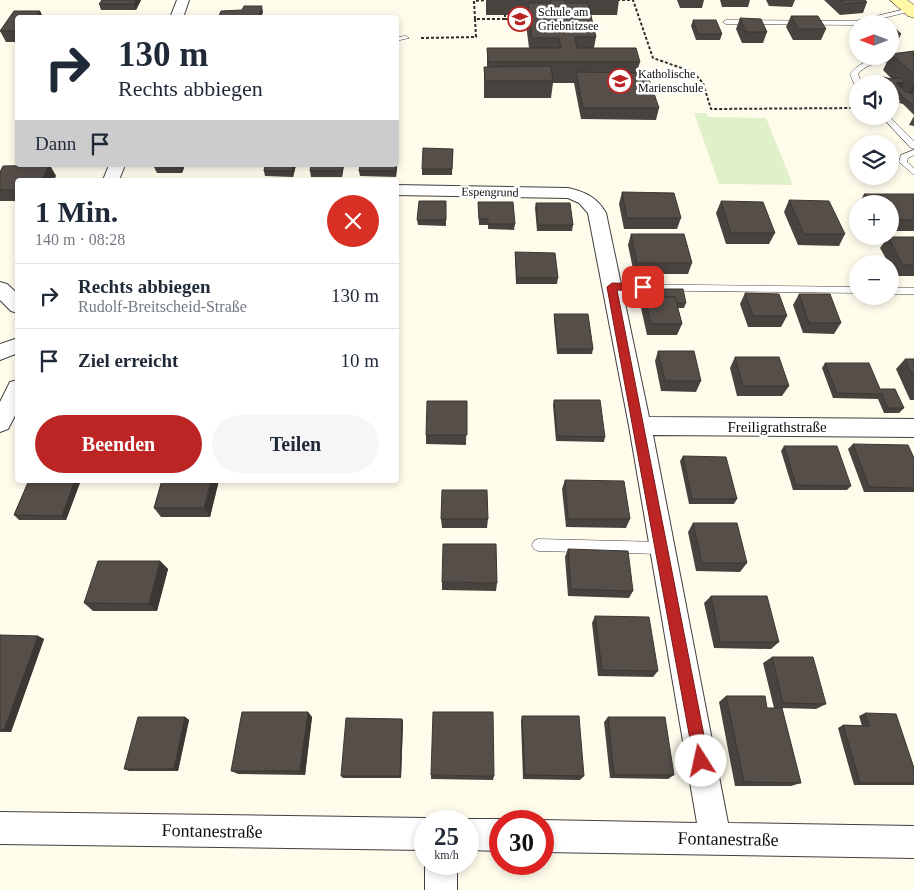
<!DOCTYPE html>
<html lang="de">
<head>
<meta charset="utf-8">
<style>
	body { margin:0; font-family:Georgia,serif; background:#f6f6f7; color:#1f2937; height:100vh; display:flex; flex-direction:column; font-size:19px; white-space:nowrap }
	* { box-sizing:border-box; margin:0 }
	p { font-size:16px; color:#747a83 }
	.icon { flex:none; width:28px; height:28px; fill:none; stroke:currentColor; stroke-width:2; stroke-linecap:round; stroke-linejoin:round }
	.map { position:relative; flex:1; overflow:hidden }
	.side { position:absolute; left:15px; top:178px; width:384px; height:305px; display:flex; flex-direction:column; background:#fff; border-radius:5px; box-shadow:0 2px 8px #0003 }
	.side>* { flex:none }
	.guide { position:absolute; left:15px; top:15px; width:384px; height:152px; border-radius:5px; box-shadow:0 2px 8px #0003; background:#fff; color:#1f2937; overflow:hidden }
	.needle { width:32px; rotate:270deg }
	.tools { position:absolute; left:849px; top:15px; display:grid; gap:10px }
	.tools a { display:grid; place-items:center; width:50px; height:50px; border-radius:50%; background:#fff; box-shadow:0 2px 8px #0003; font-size:25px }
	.speed { position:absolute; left:414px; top:810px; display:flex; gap:10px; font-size:25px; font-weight:700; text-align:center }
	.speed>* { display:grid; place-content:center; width:65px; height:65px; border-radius:50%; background:#fff; box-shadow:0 2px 8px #0003; line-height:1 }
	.speed small { font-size:12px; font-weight:400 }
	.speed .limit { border:8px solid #d22; background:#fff; color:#111 }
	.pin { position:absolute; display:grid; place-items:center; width:42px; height:42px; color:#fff; margin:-21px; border-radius:10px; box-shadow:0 2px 8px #0006 }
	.me { position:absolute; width:55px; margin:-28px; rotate:350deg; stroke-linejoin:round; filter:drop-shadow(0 0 4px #0008) }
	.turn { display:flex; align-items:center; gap:18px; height:105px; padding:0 20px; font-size:22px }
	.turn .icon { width:65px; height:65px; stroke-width:2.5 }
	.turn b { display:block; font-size:35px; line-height:42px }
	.then { display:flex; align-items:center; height:48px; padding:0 20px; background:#0003; gap:10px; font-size:19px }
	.round { display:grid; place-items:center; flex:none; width:52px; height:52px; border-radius:26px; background:#f6f6f7 }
	.head { display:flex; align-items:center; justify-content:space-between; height:85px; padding:0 20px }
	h1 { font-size:30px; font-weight:600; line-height:38px }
	.cta { display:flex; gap:10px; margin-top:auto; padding:10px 20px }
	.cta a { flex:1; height:58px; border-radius:30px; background:#bd2525; color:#fff; font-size:20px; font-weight:600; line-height:58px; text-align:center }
	.cta a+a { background:#f6f6f7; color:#1f2937 }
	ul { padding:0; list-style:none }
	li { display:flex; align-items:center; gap:15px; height:65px; padding:0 20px; border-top:1px solid #e0e1e3 }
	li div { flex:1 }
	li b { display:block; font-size:19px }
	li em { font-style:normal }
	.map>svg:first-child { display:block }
	.pitch { fill:#e0f0c8 }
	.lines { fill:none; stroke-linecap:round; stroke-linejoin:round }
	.lane-casing { stroke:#404040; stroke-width:1 }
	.street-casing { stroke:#404040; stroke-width:2 }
	.secondary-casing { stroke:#2f2f2f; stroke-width:1 }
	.path { stroke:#2f2f2f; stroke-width:2; stroke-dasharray:3 2; stroke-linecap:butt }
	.lane { fill:#fff; fill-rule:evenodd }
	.street { fill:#fff; fill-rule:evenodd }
	.secondary { fill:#fff9a7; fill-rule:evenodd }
	.wall { fill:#49433f }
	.shaded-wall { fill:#3c3733 }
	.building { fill:#554e49; stroke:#3c3733 }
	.route { fill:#bd2525; stroke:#7b1818 }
	.labels { text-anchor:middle; stroke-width:5; stroke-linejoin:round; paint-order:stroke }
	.far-poi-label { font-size:12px; fill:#0d0d0d; stroke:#fff; text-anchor:start }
	.far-street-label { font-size:12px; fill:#0d0d0d; stroke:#fff }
	.street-label { font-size:15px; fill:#0d0d0d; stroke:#fff }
	.near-street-label { font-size:18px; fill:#0d0d0d; stroke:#fff }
</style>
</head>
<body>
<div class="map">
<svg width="914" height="890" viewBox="0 0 914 890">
	<rect width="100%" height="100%" fill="#fffcec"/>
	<polygon class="pitch" points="694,113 706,113 708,117 766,118 793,185 719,184"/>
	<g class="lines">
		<defs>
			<g id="lane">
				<polygon points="910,8 913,10 912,11 855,25 726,24 723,22 726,20 855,21"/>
				<polygon points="396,37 406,36 409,38 396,41"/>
				<path d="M881,58H914V62C895,62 871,58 858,74L862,84L855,86L850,74C859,63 868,60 881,58Z"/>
				<polygon points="881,116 889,116 914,141 914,148 911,148"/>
				<polygon points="914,150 914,155 908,158 907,162 914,168 914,175 899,162 901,155"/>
				<polygon points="612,284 858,287 858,293 612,290 607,287"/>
				<rect x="890" y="288" width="24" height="6"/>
				<polygon points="538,539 662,542 666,544 668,548 666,552 662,554 538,551 534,549 532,545 534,541"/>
			</g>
			<g id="street">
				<polygon points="177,0 189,0 183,18 170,18"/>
				<polygon points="109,165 125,165 119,180 103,180"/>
				<path d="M396,185L568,188C585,192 597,197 606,213L649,417L914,419V437L653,435L728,823L914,826V858L542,852V821H540L542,820L697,823L629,426L588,213L579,203L568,198L396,195Z"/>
				<polygon points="0,282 7,284 18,294 18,313 11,311 0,300"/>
				<polygon points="18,338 18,353 0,360 0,344"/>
				<polygon points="18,380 18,410 8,429 0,432 0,402 10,382"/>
				<polygon points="0,812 425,818 432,821 425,821 425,850 0,844"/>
				<polygon points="468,819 500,819 505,821 500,821 500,851 468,850 468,821 463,821"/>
				<rect x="425" y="864" width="32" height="26"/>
			</g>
			<polygon id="secondary" points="890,0 907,0 914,5 914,18 908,16"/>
		</defs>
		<use href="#lane" class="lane-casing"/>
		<use href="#street" class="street-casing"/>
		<use href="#secondary" class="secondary-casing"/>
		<g class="path">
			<polyline points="617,0 633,0 653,58 693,72 703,83 711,109 858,108"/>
			<polyline points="475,19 474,1 487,0"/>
			<polyline points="505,19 530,19"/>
			<polyline points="421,38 476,37 475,19 505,19 505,15"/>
		</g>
		<use href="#lane" class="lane"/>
		<use href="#street" class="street"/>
		<use href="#secondary" class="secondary"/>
	</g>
	<g class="wall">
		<polygon points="141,0 136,10 101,10 99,4"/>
		<polygon points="486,0 619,0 617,15 591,15 596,37 594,48 640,62 637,72 659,108 656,120 581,119 574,83 553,83 551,98 484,98 484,67 487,67 487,48 529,48 526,24 527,15 486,15"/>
		<polygon points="677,0 704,0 702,8 680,8"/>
		<polygon points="720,0 750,0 748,7 722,7"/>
		<polygon points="766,0 795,0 792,7 769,6"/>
		<polygon points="824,0 865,0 867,2 863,13 840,15"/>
		<polygon points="14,11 40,11 43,18 18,18 18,42 6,42 0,31"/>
		<polygon points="791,16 826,29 821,40 793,40 786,27"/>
		<polygon points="740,18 767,32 763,43 742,43 736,29"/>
		<polygon points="693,20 722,34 720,40 696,40 691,26"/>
		<polygon points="890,24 901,34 896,45 890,46"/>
		<polygon points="914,51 914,93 911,93 914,94 914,115 903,104 899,103 900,101 890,92 890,84 880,84 883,77 892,79 883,70 891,54"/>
		<polygon points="914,116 914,126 909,125"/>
		<polygon points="453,149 452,175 422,175 422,169"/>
		<polygon points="398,155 396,177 360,176 359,171"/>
		<polygon points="50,165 56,176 18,180 18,201 0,201 0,172"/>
		<polygon points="153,165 185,165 182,173 157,173"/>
		<polygon points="265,165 296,165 293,177 265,176 264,171"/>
		<polygon points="344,165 342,177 311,177 310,171"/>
		<polygon points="622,192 681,218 677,229 624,229 619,204"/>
		<polygon points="864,194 914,194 914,231 890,231 890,204 859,204"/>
		<polygon points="789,200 845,234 839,246 798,245 784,212"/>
		<polygon points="446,201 446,226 418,225 417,220"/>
		<polygon points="721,201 775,233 769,244 726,244 716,213"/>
		<polygon points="478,202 515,224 514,230 488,229 488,225 479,225"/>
		<polygon points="536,203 573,225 572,231 537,231 535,208"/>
		<polygon points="631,234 692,263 688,274 634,274 628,245"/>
		<polygon points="888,237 914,237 914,276 895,276 890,267 890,264 889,264 880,248"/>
		<polygon points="515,252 558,278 557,284 516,284 515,258"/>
		<polygon points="652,289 686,303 684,308 678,308 682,324 677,335 647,335 641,308 645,297 650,297 650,294"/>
		<polygon points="745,293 787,316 781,327 748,327 740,304"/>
		<polygon points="799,294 841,323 834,334 803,333 793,305"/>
		<polygon points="554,314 593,349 592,354 557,354 554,320"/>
		<polygon points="658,351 701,381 696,392 661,391 655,361"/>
		<polygon points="735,357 789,386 782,396 737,396 730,368"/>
		<polygon points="905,359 914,359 914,400 910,400 896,369"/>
		<polygon points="825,363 880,389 904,408 899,413 884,413 878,399 833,398 822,368"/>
		<polygon points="554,400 605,437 604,442 556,441 553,405"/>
		<polygon points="467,401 466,445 426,444 426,435"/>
		<polygon points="853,444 914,458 914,492 864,492 848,449"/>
		<polygon points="784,446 851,486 847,490 793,490 781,451"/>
		<polygon points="683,456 737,499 734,504 689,504 680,461"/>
		<polygon points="29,480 81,480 66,520 19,520 14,515"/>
		<polygon points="162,480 219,480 210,517 161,517 154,508"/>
		<polygon points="565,480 630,519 626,528 566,527 562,489"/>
		<polygon points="441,519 488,519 487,528 442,528"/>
		<polygon points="693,523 747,563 740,572 696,571 688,532"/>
		<polygon points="568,549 633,591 629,598 568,596 565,557"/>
		<polygon points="160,561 168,569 157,611 93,611 84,603"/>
		<polygon points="442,582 497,583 496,591 442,590"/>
		<polygon points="711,596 779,642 771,649 714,648 704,603"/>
		<polygon points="595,616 658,671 653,677 598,676 592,623"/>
		<polygon points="0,635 38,636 44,639 11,732 0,732"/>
		<polygon points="772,657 826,704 816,709 782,708 801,783 791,786 735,786 719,702 726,696 767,708 774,708 763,663"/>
		<polygon points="308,712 312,717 305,775 238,774 231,771"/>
		<polygon points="865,713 914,768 914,785 854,785 838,728 843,725 862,726 859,716"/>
		<polygon points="522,716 584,776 580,780 523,779 521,721"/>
		<polygon points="185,717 189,720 178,771 129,771 124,769"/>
		<polygon points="608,717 674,775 668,779 610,778 604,722"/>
		<polygon points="402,719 403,722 401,778 343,778 341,776"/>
		<polygon points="431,775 494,776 493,780 431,779"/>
	</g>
	<g class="shaded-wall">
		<polygon points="136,0 141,0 136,10 134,4"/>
		<polygon points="262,6 263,12 261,18 258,18"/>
		<polygon points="40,11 43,18 35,18"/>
		<polygon points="905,82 902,88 896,83"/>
		<polygon points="914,84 914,93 908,94"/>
		<polygon points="398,149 398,155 396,177 395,171"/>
		<polygon points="49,165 56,176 54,180 42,180"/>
		<polygon points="179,165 185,165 182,173"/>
		<polygon points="293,165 296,165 293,177 292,171"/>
		<polygon points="343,165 344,165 342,177 342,171"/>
		<polygon points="75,480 81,480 66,520 62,516"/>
		<polygon points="211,480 219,480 210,517 204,508"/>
		<polygon points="160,561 168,569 157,611 149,604"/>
		<polygon points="38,636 44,639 11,732 4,730"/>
		<polygon points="308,712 312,717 305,775 300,771"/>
		<polygon points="185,717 189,720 178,771 174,769"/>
		<polygon points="402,719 403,722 401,778 400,776"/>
	</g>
	<g class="building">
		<polygon points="102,0 136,0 134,4 99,4"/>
		<polygon points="550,0 565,0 566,3 588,3 596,37 575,37 577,48 636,48 640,62 488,62 487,48 561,48 559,38 532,38 528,3 551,3"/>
		<polygon points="840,0 865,0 867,2 845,4"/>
		<polygon points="244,6 262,6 258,18 218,18 221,11 242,10"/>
		<polygon points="14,11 40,11 35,18 18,18 18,31 0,31"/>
		<polygon points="791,16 818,16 826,29 798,29"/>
		<polygon points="740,18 761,19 767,32 746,32"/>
		<polygon points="693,20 716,20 722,34 698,34"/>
		<polygon points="885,20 889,24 863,24 862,22"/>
		<polygon points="890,24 901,34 890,35"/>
		<polygon points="914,51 914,74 891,54"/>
		<polygon points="551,66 553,81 485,81 484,67"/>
		<polygon points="576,72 647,73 659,108 583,108"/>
		<polygon points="883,77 892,79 900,78 905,82 896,83 906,92 914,94 914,106 906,99 902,97 903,96 890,84 881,81"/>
		<polygon points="423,148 453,149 452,169 422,169"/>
		<polygon points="396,149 398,149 396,162"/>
		<polygon points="49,165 42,180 18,180 18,190 0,190 0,172 3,166"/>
		<polygon points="265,165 293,165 292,171 264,171"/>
		<polygon points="311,165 343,165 342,171 310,171"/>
		<polygon points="360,165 396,165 395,171 359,171"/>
		<polygon points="622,192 674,193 681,218 627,218"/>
		<polygon points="864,194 914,194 914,220 890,220 890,204 870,204"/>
		<polygon points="789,200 829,201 845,234 804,234"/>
		<polygon points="419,201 446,201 446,220 417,220"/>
		<polygon points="721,201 763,202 775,233 731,233"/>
		<polygon points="478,202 513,202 515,224 488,224 488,219 479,219"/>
		<polygon points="536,203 570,203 573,225 538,225"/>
		<polygon points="631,234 684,234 692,263 637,263"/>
		<polygon points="888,237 914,237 914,265 903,265"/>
		<polygon points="515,252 555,253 558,278 517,278"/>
		<polygon points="652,289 683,289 686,303 676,303 675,297 653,297"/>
		<polygon points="745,293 779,294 787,316 753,316"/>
		<polygon points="799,294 830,294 841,323 809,323"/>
		<polygon points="645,297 675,297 682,324 651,324"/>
		<polygon points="554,314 588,314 593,349 558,349"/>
		<polygon points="658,351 694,351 701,381 665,381"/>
		<polygon points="735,357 779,357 789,386 743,386"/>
		<polygon points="905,359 914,359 914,378"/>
		<polygon points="825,363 869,363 880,389 895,389 904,408 888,408 882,394 837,393"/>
		<polygon points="554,400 600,400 605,437 557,436"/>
		<polygon points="427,401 467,401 467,435 426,435"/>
		<polygon points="853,444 908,445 914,458 914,488 869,487"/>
		<polygon points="784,446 837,446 851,486 796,485"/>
		<polygon points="683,456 726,457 737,499 692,499"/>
		<polygon points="29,480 75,480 62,516 14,515"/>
		<polygon points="162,480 211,480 204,508 154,508"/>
		<polygon points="565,480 624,481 630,519 568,519"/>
		<polygon points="442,490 487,490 488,519 441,519"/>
		<polygon points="693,523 737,523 747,563 702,563"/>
		<polygon points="443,544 496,544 497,583 442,582"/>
		<polygon points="568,549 628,551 633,591 571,589"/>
		<polygon points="98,561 160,561 149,604 84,603"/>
		<polygon points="711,596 767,596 779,642 720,642"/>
		<polygon points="595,616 649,617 658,671 602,670"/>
		<polygon points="0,635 38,636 4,730 0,730"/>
		<polygon points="772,657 813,657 826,704 783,703"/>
		<polygon points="726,696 765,696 767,708 782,708 801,783 744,782"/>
		<polygon points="242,712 308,712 300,771 231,771"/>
		<polygon points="433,712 493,712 494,776 431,775"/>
		<polygon points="865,713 896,714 914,768 914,783 860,783 843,725 869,726"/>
		<polygon points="522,716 579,716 584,776 525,775"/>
		<polygon points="138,717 185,717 174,769 124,769"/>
		<polygon points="608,717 665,717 674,775 614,775"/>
		<polygon points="346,718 402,719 400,776 341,776"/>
	</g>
	<polygon class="route" points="612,283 643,284 648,287 643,291 617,290 709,761 707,766 701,768 696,766 694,761 607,287"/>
	<defs>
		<symbol id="school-ring" viewBox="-11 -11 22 22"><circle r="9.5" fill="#fff" stroke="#bd2525" stroke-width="1.5"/><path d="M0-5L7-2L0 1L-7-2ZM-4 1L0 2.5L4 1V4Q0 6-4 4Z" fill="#bd2525"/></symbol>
	</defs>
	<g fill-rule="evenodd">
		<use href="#school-ring" x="506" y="5" width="28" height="28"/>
		<use href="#school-ring" x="606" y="67" width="28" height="28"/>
	</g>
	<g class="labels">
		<g class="far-poi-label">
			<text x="538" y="16">Schule am<tspan x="538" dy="14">Griebnitzsee</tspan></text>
			<text x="638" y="78">Katholische<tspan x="638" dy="14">Marienschule</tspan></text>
		</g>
		<g class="far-street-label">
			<text transform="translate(490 192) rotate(1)" y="4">Espengrund</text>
		</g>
		<g class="street-label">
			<text x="777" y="432">Freiligrathstraße</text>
		</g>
		<g class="near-street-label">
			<text transform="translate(212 831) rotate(1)" y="6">Fontanestraße</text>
			<text transform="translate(728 839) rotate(1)" y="6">Fontanestraße</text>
		</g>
	</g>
</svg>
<div class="tools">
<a><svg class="needle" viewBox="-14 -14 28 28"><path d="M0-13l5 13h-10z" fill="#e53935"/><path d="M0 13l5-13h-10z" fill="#747a83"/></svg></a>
<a><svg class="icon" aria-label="sound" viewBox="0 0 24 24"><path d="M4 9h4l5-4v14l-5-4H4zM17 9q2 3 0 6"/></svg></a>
<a><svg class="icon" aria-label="layers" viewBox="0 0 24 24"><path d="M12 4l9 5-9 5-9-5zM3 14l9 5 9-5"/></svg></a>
<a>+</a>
<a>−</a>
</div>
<div class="speed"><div>25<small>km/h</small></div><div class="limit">30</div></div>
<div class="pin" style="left:643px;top:287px;background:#d93025"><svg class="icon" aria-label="arrive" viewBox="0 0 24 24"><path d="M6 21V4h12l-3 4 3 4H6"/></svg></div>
<svg class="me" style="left:701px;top:761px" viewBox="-20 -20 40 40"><circle r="19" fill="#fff"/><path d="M0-13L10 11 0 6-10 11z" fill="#bd2525"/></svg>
<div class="guide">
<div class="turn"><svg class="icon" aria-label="right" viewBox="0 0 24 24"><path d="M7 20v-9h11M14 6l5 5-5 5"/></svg><div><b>130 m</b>Rechts abbiegen</div></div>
<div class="then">Dann<svg class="icon" aria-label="arrive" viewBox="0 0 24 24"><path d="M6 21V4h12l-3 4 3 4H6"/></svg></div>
</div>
<section class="side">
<div class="head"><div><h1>1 Min.</h1><p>140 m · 08:28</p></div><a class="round" style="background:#d93025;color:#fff"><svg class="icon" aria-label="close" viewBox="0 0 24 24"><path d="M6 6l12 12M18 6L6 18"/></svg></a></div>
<ul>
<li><svg class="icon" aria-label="right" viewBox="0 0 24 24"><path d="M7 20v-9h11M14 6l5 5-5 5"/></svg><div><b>Rechts abbiegen</b><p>Rudolf-Breitscheid-Straße</p></div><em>130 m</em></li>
<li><svg class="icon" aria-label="arrive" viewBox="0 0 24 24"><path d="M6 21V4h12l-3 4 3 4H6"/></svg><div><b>Ziel erreicht</b></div><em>10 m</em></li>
</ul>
<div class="cta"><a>Beenden</a><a>Teilen</a></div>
</section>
</div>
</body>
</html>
